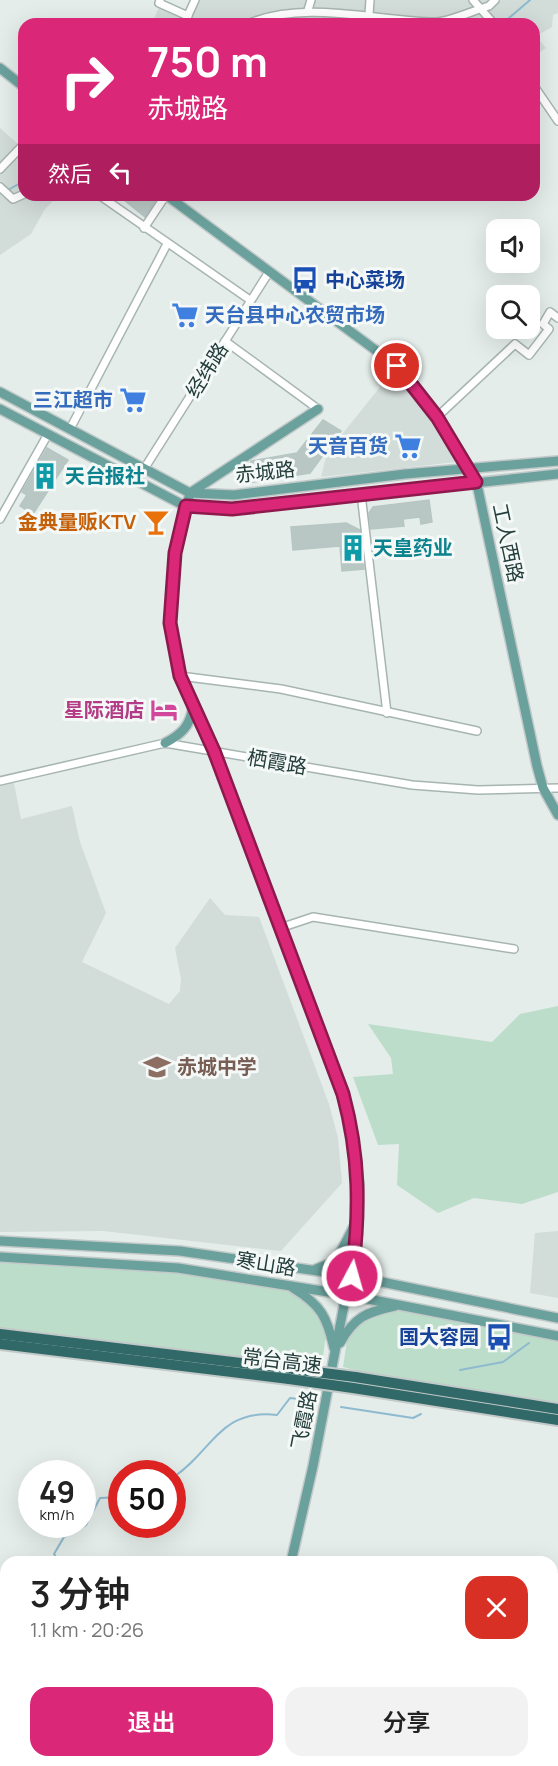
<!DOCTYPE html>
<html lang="zh">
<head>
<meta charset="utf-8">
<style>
	body { margin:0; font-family:Manrope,"Noto Sans SC",sans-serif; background:#f2f2f2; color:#222; height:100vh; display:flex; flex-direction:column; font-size:22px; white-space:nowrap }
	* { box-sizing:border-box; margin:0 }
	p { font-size:20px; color:#767676 }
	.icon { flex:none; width:33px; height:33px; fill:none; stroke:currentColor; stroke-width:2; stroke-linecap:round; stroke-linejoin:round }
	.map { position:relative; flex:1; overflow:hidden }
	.sheet { position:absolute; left:0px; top:1556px; width:558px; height:212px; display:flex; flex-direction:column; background:#fff; border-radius:18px 18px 0 0; box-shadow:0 6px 24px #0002 }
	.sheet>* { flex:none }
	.banner { position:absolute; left:18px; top:18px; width:522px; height:183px; border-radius:18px; box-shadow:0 6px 24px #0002; background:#db2777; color:#fff; overflow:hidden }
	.fabs { position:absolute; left:486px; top:219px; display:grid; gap:12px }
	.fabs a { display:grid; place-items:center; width:54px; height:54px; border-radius:12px; background:#fff; box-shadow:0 6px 24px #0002; font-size:30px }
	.speed { position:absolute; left:18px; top:1460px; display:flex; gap:12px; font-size:30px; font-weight:700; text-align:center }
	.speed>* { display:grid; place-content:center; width:78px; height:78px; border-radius:50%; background:#fff; box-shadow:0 6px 24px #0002; line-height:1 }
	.speed small { font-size:15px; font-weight:400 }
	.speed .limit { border:9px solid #d22; background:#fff; color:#111 }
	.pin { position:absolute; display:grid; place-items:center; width:51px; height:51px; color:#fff; margin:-26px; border:3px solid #fff; border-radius:50%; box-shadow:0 2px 6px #0007 }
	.me { position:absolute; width:66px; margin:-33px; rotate:6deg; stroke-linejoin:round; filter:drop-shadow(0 0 4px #0008) }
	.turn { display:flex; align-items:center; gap:21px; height:126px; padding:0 30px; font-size:27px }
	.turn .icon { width:78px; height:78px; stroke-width:2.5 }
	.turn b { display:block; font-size:42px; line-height:51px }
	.then { display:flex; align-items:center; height:57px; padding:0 30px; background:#0003; gap:12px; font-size:22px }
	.round { display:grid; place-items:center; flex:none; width:63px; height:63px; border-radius:18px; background:#f2f2f2 }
	.summary { display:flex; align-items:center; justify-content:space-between; height:102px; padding:0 30px }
	h1 { font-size:36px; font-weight:600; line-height:45px }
	.button { display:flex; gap:12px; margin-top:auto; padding:12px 30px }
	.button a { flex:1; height:69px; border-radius:18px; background:#db2777; color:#fff; font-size:24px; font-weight:600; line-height:69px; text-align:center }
	.button a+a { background:#f2f2f2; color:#222 }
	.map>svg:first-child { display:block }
	.built { fill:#d2dcd9 }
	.green { fill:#bdddcb }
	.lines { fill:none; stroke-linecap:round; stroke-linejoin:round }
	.stream { stroke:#8ebacf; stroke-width:2 }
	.building { fill:#b9c7c4; stroke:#b6c6c2; stroke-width:1.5 }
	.minor-casing { stroke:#a7b5b2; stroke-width:10 }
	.major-casing { stroke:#c2c9c8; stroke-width:12 }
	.highway-casing { stroke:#c2c9c8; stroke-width:14 }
	.minor { stroke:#fff; stroke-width:7 }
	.major { stroke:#6aa19c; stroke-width:9 }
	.highway { stroke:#306967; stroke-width:10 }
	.highway-bridge-casing { stroke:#c2c9c8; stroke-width:14; stroke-linecap:butt }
	.highway-bridge { stroke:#306967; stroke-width:10 }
	.route-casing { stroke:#8e194d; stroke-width:15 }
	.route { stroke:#db2777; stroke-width:10 }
	.labels { text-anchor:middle; stroke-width:6; stroke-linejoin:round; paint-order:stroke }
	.transit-label { font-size:20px; font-weight:bold; fill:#164399; stroke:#f4f9f7; text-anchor:start }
	.shop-label { font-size:20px; font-weight:bold; fill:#366cbe; stroke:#f4f9f7; text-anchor:end }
	.street-label { font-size:20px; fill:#243e3b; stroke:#f4f9f7 }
	.culture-label { font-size:20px; font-weight:bold; fill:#0d838f; stroke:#f4f9f7; text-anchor:start }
	.food-label { font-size:20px; font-weight:bold; fill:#c56008; stroke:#f4f9f7; text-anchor:end }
	.hotel-label { font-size:20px; font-weight:bold; fill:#b23c85; stroke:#f4f9f7; text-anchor:end }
	.education-label { font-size:20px; font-weight:bold; fill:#785e54; stroke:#f4f9f7; text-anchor:start }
</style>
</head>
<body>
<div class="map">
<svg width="558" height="1766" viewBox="0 0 558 1766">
	<rect width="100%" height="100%" fill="#e4edea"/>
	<g class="built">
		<polygon points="195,0 558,0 558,13 553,15 552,27 536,36 546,48 534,56 534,24 152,24 160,4 189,14"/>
		<polygon points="0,128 20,146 24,143 24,195 59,195 45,209 31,234 0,255"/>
		<polygon points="397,366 465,461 321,477 327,453"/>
		<polygon points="13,778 21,819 72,806 80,842 106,913 82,962 169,1004 180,991 181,979 175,948 210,898 225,915 259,917 329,1104 338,1138 342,1183 281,1251 103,1231 0,1232 0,781"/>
		<polygon points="558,1231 558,1298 530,1293 535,1233"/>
	</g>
	<g class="green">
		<polygon points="558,1006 558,1192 522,1204 474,1198 438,1213 397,1185 399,1144 378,1145 353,1077 393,1074 391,1058 368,1024 492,1042 520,1014"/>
		<polygon points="0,1257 178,1268 288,1285 307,1296 330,1333 325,1341 323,1357 299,1355 292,1369 0,1334"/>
		<polygon points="399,1306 558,1336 558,1409 355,1377 355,1370 343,1367 349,1327"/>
	</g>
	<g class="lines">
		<g class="stream">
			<polyline points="276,24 296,24"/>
			<polyline points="502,24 530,0"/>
			<polyline points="8,190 24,181"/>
			<polyline points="460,1370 503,1362 529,1343"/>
			<polyline points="341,1407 413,1418 421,1414"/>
			<path d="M172,1478C212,1453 219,1408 277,1415L290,1398L307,1400"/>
			<polyline points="59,1562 54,1554 64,1537 86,1525 100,1498 122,1497"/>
			<polyline points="0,1609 6,1606"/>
		</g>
	</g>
	<g class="building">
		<polygon points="118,195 146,195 155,202 145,217"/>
		<polygon points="323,420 341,431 310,473 248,483 246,471 252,468 251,461 297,453"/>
		<polygon points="47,448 68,460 33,514 20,506 27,495 22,492"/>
		<polygon points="429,500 432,522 421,524 420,517 403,519 404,526 371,529 369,513 373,507"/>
		<polygon points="346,523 360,530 364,569 342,571 340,546 293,550 291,527"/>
	</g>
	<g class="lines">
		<defs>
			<g id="minor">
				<polyline points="160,0 159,3 188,16"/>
				<polyline points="473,0 494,24"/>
				<polyline points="308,10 311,0"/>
				<polyline points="369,15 370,0"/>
				<polyline points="184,24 195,0"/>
				<path d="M247,24C305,0 370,20 430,22C448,23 471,11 489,6L495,0"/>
				<polyline points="534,86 558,121"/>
				<polyline points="0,169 24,144"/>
				<polyline points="0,187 13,199 24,194"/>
				<polyline points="99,195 250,300"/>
				<polyline points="144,228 166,195"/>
				<polyline points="225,341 318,409"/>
				<polyline points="437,417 515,344 529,355 549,329 543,324 550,312 558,318"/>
				<polyline points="70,429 167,244"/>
				<polyline points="144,469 269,272"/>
				<polyline points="361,494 387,713"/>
				<polyline points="0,519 48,434"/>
				<polyline points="180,676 281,689 477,731"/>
				<polyline points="0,781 165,743 412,785 478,790 558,788"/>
				<polyline points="280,928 313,917 514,949"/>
			</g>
			<g id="major">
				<polyline points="0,68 24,87"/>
				<polyline points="166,195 397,366 437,417 470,469 478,489 537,766 543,788 558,815"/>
				<polyline points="0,392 190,493 234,495 405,474 558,461"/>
				<polyline points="0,409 185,506 232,509 558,474"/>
				<path d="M165,743C182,734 190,726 193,707"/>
				<polyline points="0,1241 180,1251 352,1276 558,1318"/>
				<polyline points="354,1253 363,1273 371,1277"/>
				<polyline points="0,1257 178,1268 347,1295 558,1336"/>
				<polyline points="316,1269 336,1261 353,1228"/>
				<path d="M293,1288C321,1305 327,1317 334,1348"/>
				<path d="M340,1343C354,1317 367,1312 395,1306"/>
				<polyline points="291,1562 313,1466 354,1253 359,1185 352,1129 343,1094 214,751 180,676 170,623 175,553 190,493 318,409"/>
				<polyline points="154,1766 159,1761"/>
			</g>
			<g id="highway">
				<polyline points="0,1334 292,1369"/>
				<polyline points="0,1344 289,1379"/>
				<polyline points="355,1377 558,1409"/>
				<polyline points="353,1388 558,1420"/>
			</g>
		</defs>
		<use href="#minor" class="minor-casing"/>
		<use href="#major" class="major-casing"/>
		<use href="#highway" class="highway-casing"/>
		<use href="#minor" class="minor"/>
		<use href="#major" class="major"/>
		<use href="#highway" class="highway"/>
		<defs>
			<g id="highway-bridge">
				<polyline points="292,1369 355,1377"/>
				<polyline points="289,1379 353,1388"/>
			</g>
		</defs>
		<use href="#highway-bridge" class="highway-bridge-casing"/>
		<use href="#highway-bridge" class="highway-bridge"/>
	</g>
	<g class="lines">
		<defs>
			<path id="route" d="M352,1276C360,1211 360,1157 343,1094L214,751L180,676L170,623L175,553L186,506L232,509L476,482L437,417L397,366"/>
		</defs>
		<use href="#route" class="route-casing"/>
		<use href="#route" class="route"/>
	</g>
	<defs>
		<symbol id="bus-bare" viewBox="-9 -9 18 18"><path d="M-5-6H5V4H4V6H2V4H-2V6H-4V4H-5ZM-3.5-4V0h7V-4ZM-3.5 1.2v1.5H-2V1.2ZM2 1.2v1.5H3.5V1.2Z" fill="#1a4fb4" stroke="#f4f9f7" stroke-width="2.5" paint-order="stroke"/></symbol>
		<symbol id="supermarket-bare" viewBox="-9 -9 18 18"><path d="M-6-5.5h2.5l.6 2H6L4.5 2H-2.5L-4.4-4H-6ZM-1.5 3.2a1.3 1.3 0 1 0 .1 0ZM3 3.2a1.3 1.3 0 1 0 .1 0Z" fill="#3f7fe0" stroke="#f4f9f7" stroke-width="2.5" paint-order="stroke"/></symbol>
		<symbol id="building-bare" viewBox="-9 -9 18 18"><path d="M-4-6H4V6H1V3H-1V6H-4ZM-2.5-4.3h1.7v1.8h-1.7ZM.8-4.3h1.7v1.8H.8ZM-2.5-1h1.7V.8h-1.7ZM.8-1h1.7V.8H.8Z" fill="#0f9aa8" stroke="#f4f9f7" stroke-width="2.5" paint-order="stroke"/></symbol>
		<symbol id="bar-bare" viewBox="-9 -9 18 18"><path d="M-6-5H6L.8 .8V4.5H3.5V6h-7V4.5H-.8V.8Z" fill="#e8710a" stroke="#f4f9f7" stroke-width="2.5" paint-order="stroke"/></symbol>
		<symbol id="hotel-bare" viewBox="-9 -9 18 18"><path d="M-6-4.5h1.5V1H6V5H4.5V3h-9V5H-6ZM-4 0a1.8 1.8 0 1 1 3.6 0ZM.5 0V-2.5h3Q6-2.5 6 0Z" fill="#d1479c" stroke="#f4f9f7" stroke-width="2.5" paint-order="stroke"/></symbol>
		<symbol id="school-bare" viewBox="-9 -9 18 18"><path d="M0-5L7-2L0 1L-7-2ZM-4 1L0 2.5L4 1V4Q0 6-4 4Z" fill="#8d6e63" stroke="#f4f9f7" stroke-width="2.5" paint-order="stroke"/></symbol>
	</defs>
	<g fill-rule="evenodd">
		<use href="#bus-bare" x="286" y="261" width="38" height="38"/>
		<use href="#supermarket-bare" x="166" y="296" width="38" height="38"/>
		<use href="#supermarket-bare" x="114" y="381" width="38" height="38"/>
		<use href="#supermarket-bare" x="389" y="427" width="38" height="38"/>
		<use href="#building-bare" x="26" y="457" width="38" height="38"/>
		<use href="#bar-bare" x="137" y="503" width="38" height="38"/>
		<use href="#building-bare" x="334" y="529" width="38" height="38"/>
		<use href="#hotel-bare" x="145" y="691" width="38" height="38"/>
		<use href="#school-bare" x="138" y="1048" width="38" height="38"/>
		<use href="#bus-bare" x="480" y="1318" width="38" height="38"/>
	</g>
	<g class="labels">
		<g class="transit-label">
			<text x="325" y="287">中心菜场</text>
			<text x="479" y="1344" text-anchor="end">国大容园</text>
		</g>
		<g class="shop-label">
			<text x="205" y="322" text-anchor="start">天台县中心农贸市场</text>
			<text x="113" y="407">三江超市</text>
			<text x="388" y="453">天音百货</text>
		</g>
		<g class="street-label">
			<text transform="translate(207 370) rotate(-58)" y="7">经纬路</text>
			<text transform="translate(265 472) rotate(-6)" y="7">赤城路</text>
			<text transform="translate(508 543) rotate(78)" y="7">工人西路</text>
			<text transform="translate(277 762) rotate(10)" y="7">栖霞路</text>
			<text transform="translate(266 1264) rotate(9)" y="7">寒山路</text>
			<text transform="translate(282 1361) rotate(7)" y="7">常台高速</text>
			<text transform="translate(304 1420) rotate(-79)" y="7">飞霞路</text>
		</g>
		<g class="culture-label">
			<text x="65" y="483">天台报社</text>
			<text x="373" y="555">天皇药业</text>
		</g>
		<g class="food-label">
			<text x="136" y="529">金典量贩KTV</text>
		</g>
		<g class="hotel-label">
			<text x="144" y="717">星际酒店</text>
		</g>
		<g class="education-label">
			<text x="177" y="1074">赤城中学</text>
		</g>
	</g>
</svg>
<div class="fabs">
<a><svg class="icon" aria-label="sound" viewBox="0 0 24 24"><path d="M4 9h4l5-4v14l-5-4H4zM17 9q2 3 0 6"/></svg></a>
<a><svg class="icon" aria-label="search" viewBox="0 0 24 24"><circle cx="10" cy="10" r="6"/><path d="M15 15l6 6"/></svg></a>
</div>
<div class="speed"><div>49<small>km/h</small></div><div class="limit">50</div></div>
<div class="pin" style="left:397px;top:366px;background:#d93025"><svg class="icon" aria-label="arrive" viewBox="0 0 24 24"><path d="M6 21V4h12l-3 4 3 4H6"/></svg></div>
<svg class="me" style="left:352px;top:1276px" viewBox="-20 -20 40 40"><circle r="17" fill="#db2777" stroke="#fff" stroke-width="3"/><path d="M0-11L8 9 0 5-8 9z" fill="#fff"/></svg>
<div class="banner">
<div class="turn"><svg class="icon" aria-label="right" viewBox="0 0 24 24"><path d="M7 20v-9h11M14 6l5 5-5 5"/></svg><div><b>750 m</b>赤城路</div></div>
<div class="then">然后<svg class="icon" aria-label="left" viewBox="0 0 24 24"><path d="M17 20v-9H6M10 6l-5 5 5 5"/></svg></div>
</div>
<section class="sheet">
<div class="summary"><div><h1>3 分钟</h1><p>1.1 km · 20:26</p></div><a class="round" style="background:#d93025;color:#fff"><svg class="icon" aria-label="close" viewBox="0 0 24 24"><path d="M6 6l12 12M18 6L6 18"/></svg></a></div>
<div class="button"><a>退出</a><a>分享</a></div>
</section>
</div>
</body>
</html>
